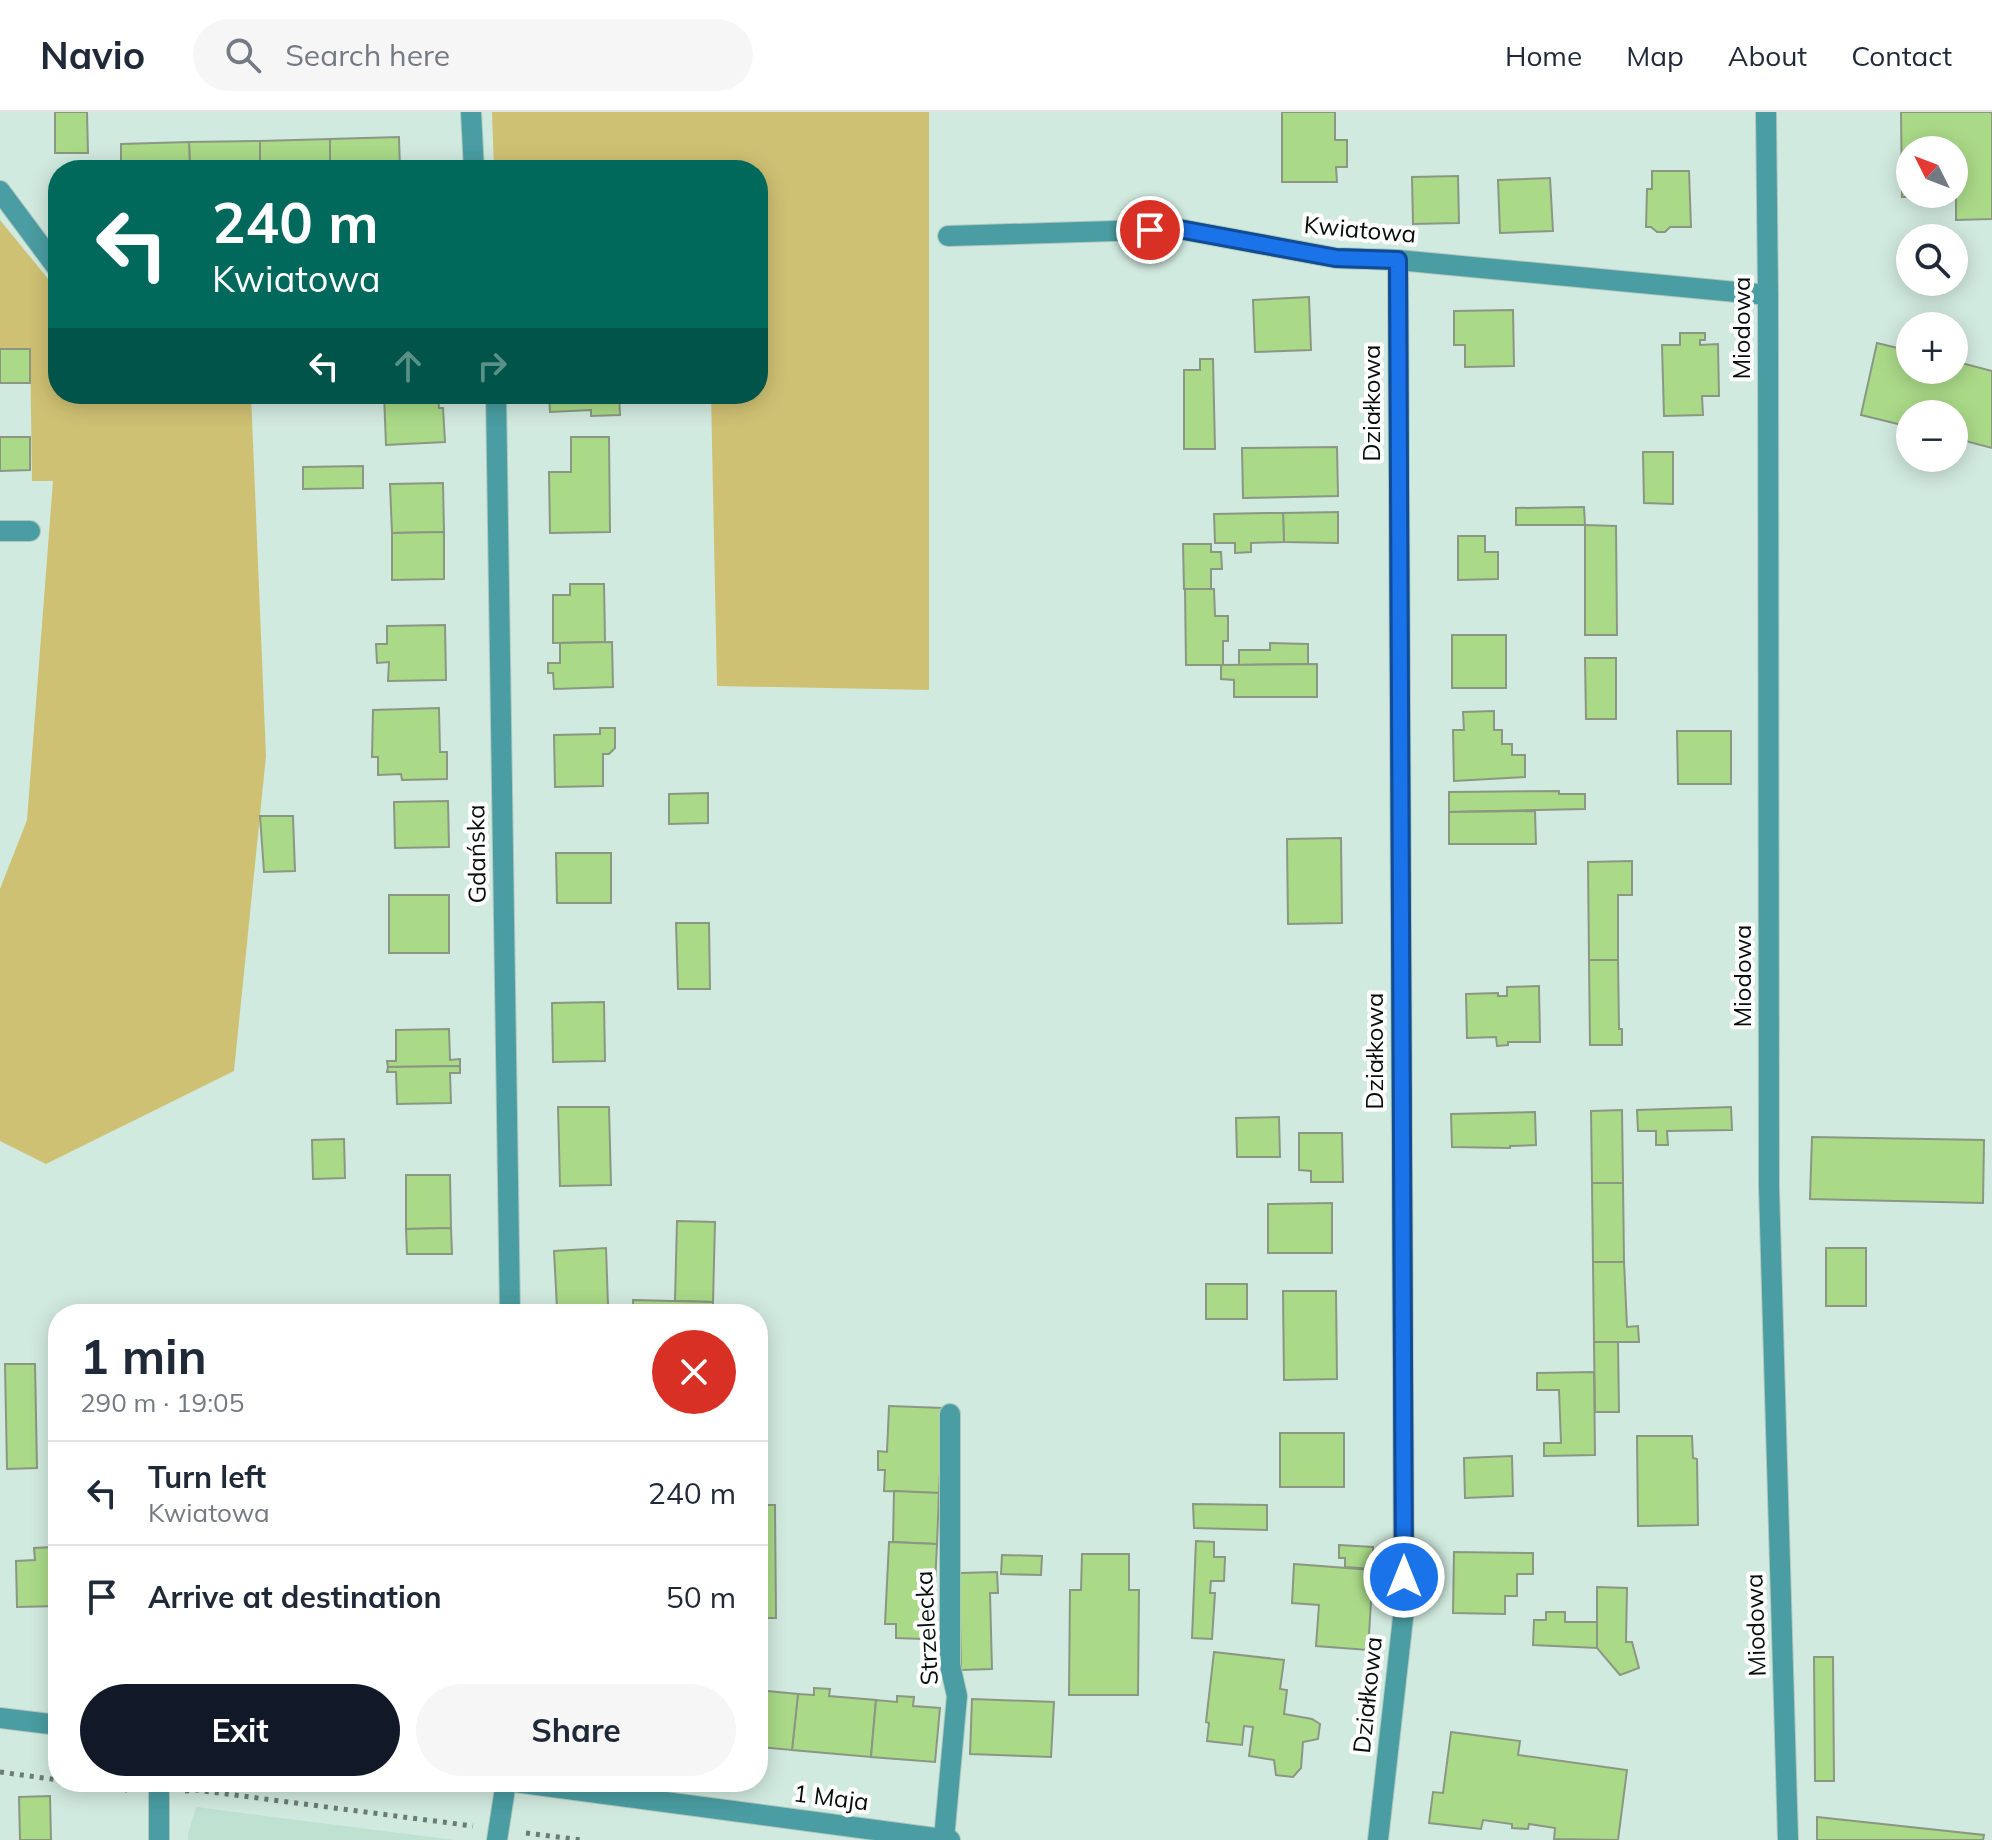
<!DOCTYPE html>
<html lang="en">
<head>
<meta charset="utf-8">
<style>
	body { margin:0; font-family:Mulish,sans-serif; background:#f6f6f7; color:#1f2937; height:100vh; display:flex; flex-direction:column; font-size:30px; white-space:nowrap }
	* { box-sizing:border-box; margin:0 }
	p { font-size:26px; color:#747a83 }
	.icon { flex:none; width:44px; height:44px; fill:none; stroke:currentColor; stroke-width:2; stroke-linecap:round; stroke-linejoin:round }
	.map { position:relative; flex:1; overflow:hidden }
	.sheet { position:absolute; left:48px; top:1192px; width:720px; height:488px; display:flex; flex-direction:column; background:#fff; border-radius:32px; box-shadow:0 4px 20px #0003 }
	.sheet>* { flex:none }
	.banner { position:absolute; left:48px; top:48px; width:720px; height:244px; border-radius:32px; box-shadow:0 4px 20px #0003; background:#00695c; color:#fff; overflow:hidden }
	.needle { width:52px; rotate:312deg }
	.tools { position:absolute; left:1896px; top:24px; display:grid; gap:16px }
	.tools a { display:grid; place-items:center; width:72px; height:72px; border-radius:50%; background:#fff; box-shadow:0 4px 20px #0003; font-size:40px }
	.pin { position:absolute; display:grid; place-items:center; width:68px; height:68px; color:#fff; margin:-34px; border:4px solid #fff; border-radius:50%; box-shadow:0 2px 8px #0007 }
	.me { position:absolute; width:88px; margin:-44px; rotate:0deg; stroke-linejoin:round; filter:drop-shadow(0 0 6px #0008) }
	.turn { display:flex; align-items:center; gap:28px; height:168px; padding:0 32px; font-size:36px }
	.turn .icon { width:104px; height:104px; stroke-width:2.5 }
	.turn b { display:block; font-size:56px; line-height:68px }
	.lanes { display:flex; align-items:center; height:76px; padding:0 32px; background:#0003; justify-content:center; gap:40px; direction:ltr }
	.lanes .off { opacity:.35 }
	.round { display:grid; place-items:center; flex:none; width:84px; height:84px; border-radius:42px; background:#f6f6f7 }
	.head { display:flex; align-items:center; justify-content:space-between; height:136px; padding:0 32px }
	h1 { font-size:48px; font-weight:700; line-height:60px }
	.cta { display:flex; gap:16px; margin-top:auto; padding:16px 32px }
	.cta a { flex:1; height:92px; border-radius:48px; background:#111827; color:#fff; font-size:32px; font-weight:700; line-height:92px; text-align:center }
	.cta a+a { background:#f6f6f7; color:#1f2937 }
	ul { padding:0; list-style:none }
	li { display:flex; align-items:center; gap:24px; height:104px; padding:0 32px; border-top:2px solid #e0e1e3 }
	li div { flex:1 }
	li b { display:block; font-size:30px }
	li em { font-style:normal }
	header { display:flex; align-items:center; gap:48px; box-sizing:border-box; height:112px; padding:0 40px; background:#fff; border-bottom:2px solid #e0e1e3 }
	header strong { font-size:38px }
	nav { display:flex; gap:44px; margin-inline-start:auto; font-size:28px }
	.search { width:560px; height:72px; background:#f6f6f7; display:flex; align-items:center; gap:20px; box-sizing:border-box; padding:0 28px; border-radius:44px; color:#747a83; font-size:30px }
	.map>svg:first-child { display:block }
	.built { fill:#bfe1d2 }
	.green { fill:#cfc173 }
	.building { fill:#aada88; stroke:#8b9783; stroke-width:2; fill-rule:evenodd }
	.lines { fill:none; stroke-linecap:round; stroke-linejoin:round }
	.minor-casing { stroke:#b1c7bd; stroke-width:22 }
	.path { stroke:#6b7c75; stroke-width:5; stroke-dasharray:4 6; stroke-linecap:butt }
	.minor { stroke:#4a9da2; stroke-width:20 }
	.route-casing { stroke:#114b97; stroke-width:20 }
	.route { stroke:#1a73e8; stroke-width:14 }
	.labels { text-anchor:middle; stroke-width:8; stroke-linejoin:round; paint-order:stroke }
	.street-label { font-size:24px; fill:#060e0b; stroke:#fff }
</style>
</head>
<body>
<header>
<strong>Navio</strong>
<div class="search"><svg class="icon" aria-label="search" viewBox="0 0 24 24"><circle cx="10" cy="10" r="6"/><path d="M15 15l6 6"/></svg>Search here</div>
<nav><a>Home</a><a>Map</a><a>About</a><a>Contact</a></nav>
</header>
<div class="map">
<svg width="1992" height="1728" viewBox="0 0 1992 1728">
	<rect width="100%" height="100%" fill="#d1eadf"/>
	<polygon class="built" points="196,1695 454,1728 188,1728 188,1722"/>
	<g class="green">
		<polygon points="492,0 929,0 929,578 717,574 711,282 758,282 758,58 494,58"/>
		<polygon points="0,108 58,179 58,282 251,282 266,644 234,959 46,1052 0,1029 0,777 27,708 53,369 32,369 30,237 0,237"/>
	</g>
	<g class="building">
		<polygon points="55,0 87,0 88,41 55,41"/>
		<polygon points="1282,0 1335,0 1335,28 1347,28 1347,55 1336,55 1337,70 1282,70"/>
		<path d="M1901,0H1992V107L1956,108V85H1902ZM1910,38H1954V82H1910Z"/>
		<polygon points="399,25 400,58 330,58 330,27"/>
		<polygon points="330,27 330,58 260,58 260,29"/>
		<polygon points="260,29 260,58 190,58 189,30"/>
		<polygon points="189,30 190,58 121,58 121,32"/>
		<polygon points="1652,59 1689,59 1691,115 1670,115 1665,120 1657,120 1651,115 1646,115 1647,77 1652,77"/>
		<polygon points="1458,64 1459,111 1413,112 1412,65"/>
		<polygon points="1550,66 1553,119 1500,121 1498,68"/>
		<polygon points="1309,185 1311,238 1255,240 1253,188"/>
		<polygon points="1513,198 1514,254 1465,255 1465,233 1454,233 1454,199"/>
		<polygon points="1680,221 1705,221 1705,228 1700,228 1700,233 1718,232 1719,284 1702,284 1703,303 1664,304 1662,233 1680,233"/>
		<polygon points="1877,231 1910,239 1910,258 1954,258 1954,249 1992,259 1992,336 1954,326 1954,302 1910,302 1910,315 1861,303"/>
		<rect x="0" y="237" width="30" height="34"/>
		<polygon points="1200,247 1213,247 1215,337 1184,337 1184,258 1200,258"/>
		<polygon points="384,282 438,282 439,296 443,296 445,330 386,333"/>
		<polygon points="549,282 619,282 620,303 591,304 591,298 550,300"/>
		<polygon points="0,325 30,325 30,358 0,359"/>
		<polygon points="571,325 609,325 610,420 550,421 549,360 571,360"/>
		<polygon points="1337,335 1338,384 1243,386 1242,336"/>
		<polygon points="1643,340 1673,340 1673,392 1644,391"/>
		<polygon points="363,354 363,376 303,377 303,355"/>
		<polygon points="443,371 444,420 392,421 390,372"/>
		<polygon points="1584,395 1585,413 1516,413 1516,396"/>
		<polygon points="1338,400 1338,431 1284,430 1283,401"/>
		<polygon points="1268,401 1283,401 1284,430 1251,431 1251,440 1235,441 1235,431 1215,431 1214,402"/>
		<polygon points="1585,413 1616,414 1617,523 1585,523"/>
		<polygon points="444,420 444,467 392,468 392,421"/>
		<polygon points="1458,424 1485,424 1485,440 1498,440 1498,467 1458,468"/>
		<polygon points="1183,432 1211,432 1211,440 1221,440 1222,457 1211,457 1211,477 1184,477"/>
		<polygon points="570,472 604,472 605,530 553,531 553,483 570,483"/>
		<polygon points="1185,477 1214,477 1215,504 1228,504 1228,529 1223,529 1223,553 1186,553"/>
		<polygon points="445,513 446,568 388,569 389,550 377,551 376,532 387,532 387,514"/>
		<rect x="1452" y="523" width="54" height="53"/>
		<polygon points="612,530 613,575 554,577 553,561 548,561 548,551 560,551 560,531"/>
		<polygon points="1270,531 1308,532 1308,552 1239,553 1239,538 1270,538"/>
		<polygon points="1585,546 1616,546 1616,607 1586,607"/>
		<polygon points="1317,552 1317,585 1234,585 1234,568 1221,567 1221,553"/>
		<polygon points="439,596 440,640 447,640 447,667 402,668 401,662 378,663 378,645 372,645 373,598"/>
		<polygon points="1494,599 1494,618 1502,618 1502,632 1512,632 1512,643 1525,643 1525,665 1454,669 1453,618 1464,618 1463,600"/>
		<polygon points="600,616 615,616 615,636 609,642 603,642 603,674 555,675 554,623 600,622"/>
		<polygon points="1677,619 1731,619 1731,672 1678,672"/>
		<polygon points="1559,679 1559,682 1585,682 1585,697 1449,700 1449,680"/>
		<polygon points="708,681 708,711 669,712 669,682"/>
		<polygon points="448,689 449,735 395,736 394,690"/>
		<polygon points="1535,699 1536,732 1449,732 1449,700"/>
		<polygon points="260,704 293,704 295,759 264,760"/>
		<polygon points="1341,726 1342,811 1288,812 1287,727"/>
		<polygon points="556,741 611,741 611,791 557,791"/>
		<polygon points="1632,749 1632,783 1618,783 1618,848 1589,848 1588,750"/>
		<rect x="389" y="783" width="60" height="58"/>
		<polygon points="676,811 709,811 710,877 678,877"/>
		<polygon points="1589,848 1618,848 1619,917 1622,917 1622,933 1590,933"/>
		<polygon points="1539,874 1540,930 1508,930 1508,933 1497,934 1496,925 1467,926 1466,882 1498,881 1498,884 1507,884 1507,875"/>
		<polygon points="604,890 605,949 553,950 552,891"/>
		<polygon points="449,917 450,948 460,947 460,954 388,955 387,949 396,949 396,918"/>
		<polygon points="460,954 460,961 450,961 451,991 397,992 396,960 387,960 388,955"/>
		<polygon points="558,995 609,995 611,1073 560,1074"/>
		<polygon points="1731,995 1732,1018 1667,1019 1668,1033 1656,1033 1656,1019 1638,1019 1637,998"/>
		<polygon points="1622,998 1623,1071 1592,1071 1591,999"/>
		<polygon points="1535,1000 1536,1033 1510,1034 1510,1036 1452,1035 1451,1002"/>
		<polygon points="1279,1005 1280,1045 1237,1045 1236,1006"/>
		<polygon points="1299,1021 1342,1021 1343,1070 1311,1070 1311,1059 1299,1058"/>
		<polygon points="1812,1025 1984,1028 1983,1091 1810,1087"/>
		<polygon points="344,1027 345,1066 313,1067 312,1028"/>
		<polygon points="406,1063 450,1063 451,1116 406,1117"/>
		<polygon points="1592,1071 1623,1071 1624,1150 1593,1150"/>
		<polygon points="1332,1091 1332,1141 1268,1141 1268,1092"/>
		<polygon points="677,1109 715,1110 713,1190 675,1189"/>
		<polygon points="451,1116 452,1142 407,1142 406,1117"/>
		<polygon points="606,1136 608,1193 557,1196 554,1139"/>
		<rect x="1826" y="1136" width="40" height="58"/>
		<polygon points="1593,1150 1624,1150 1627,1215 1638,1214 1639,1230 1594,1230"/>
		<rect x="1206" y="1172" width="41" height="35"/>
		<polygon points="1283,1179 1336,1179 1337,1267 1284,1268"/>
		<polygon points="633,1188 713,1190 713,1202 633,1202"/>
		<polygon points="1594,1230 1618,1230 1619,1300 1595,1300"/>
		<polygon points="5,1252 35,1252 37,1356 7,1357"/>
		<polygon points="1594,1260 1595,1343 1544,1344 1544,1331 1561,1331 1559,1278 1537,1278 1537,1261"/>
		<polygon points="889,1294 943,1296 939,1381 884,1379 885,1358 878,1358 878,1339 887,1340"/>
		<rect x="1280" y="1321" width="64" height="54"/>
		<polygon points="1637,1324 1692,1324 1693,1346 1697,1347 1698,1413 1638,1414"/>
		<polygon points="1512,1344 1513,1384 1465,1386 1464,1346"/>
		<polygon points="894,1379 939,1381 937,1432 893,1430"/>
		<polygon points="1193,1392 1267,1393 1267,1418 1194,1416"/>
		<polygon points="758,1393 775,1393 776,1506 758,1506"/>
		<polygon points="1196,1429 1214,1430 1214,1445 1225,1445 1224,1469 1211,1469 1210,1481 1215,1481 1212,1527 1192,1526"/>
		<polygon points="889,1430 937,1432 933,1514 923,1514 923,1527 896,1526 896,1512 885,1512"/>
		<polygon points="1339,1433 1373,1435 1373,1457 1345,1455 1345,1446 1339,1446"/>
		<polygon points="53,1435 53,1447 58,1447 58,1494 17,1495 16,1449 35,1448 34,1436"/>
		<polygon points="1454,1440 1533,1441 1533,1462 1517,1462 1517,1484 1505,1484 1505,1502 1453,1501"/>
		<polygon points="1082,1442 1129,1442 1129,1478 1139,1478 1138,1583 1069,1583 1070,1478 1081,1478"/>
		<polygon points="1002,1443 1042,1444 1041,1463 1001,1462"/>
		<polygon points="1294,1452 1373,1458 1368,1538 1316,1534 1319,1493 1292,1491"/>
		<polygon points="997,1460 998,1481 990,1481 992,1557 961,1558 959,1461"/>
		<polygon points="1597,1475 1627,1476 1626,1530 1632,1530 1639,1556 1620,1563 1597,1536"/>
		<polygon points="1546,1500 1565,1500 1565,1510 1597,1510 1597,1536 1533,1533 1534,1508 1546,1508"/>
		<polygon points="1214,1540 1284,1548 1280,1577 1287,1578 1284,1602 1312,1607 1320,1612 1318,1627 1303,1630 1301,1656 1293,1665 1276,1663 1274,1648 1249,1644 1253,1615 1244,1614 1242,1633 1207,1629 1209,1611 1206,1610"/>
		<polygon points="1814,1545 1833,1545 1834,1669 1815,1669"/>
		<polygon points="814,1576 830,1577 829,1584 876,1588 871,1645 792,1638 798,1582 814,1583"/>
		<polygon points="758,1578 798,1582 792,1638 758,1635"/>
		<polygon points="897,1584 914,1585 913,1594 940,1596 935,1650 871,1645 876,1588 897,1590"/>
		<polygon points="972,1587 1054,1590 1051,1645 970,1642"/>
		<polygon points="1451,1620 1520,1629 1518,1643 1627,1658 1618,1728 1554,1727 1555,1716 1529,1712 1528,1717 1512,1716 1512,1712 1483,1708 1481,1717 1429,1711 1433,1680 1443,1681"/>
		<polygon points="50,1684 51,1728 20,1728 19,1685"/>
		<polygon points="1817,1705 1984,1723 1983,1728 1817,1728"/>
	</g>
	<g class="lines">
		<defs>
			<g id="minor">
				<polyline points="471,0 474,58"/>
				<polyline points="1766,0 1768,183 1769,1076 1788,1728"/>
				<polyline points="0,79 58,157"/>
				<polyline points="948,124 1179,117 1336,146 1398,148 1768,183"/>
				<polyline points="496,282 510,1202"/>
				<polyline points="0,419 30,419"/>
				<polyline points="0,1606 58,1613"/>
				<polyline points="515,1670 950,1728"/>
				<polyline points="944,1727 957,1584 950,1553 950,1302"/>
				<polyline points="159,1728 159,1670"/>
				<polyline points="497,1728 506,1670"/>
				<polyline points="1378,1728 1404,1497 1398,148"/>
			</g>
		</defs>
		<use href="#minor" class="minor-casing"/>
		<g class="path">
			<polyline points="0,1660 58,1668"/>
			<polyline points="74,1670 123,1677 132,1680"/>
			<polyline points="185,1679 196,1678 473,1714"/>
			<polyline points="526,1721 581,1728"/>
		</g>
		<use href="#minor" class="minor"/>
	</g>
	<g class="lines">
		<defs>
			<polyline id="route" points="1150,118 1179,117 1336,146 1398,148 1404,1465"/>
		</defs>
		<use href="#route" class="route-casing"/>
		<use href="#route" class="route"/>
	</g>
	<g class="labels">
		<g class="street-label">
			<text transform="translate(1360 118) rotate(5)" y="8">Kwiatowa</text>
			<text transform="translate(1742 216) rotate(-90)" y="8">Miodowa</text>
			<text transform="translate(1372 291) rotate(-90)" y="8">Działkowa</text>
			<text transform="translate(477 742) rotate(-91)" y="8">Gdańska</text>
			<text transform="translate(1743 864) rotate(-90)" y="8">Miodowa</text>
			<text transform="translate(1375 939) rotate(-90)" y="8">Działkowa</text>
			<text transform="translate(1756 1513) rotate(-92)" y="8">Miodowa</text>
			<text transform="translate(927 1516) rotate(-93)" y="8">Strzelecka</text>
			<text transform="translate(1368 1583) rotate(-84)" y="8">Działkowa</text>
			<text transform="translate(831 1686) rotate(7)" y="8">1 Maja</text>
		</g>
	</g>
</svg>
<div class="tools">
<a><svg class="needle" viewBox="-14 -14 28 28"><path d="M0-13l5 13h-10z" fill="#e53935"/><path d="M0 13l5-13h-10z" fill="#747a83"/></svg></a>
<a><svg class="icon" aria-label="search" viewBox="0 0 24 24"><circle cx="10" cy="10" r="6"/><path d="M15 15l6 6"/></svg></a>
<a>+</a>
<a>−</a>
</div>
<div class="pin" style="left:1150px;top:118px;background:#d93025"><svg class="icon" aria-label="arrive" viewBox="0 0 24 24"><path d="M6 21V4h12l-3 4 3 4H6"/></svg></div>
<svg class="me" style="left:1404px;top:1465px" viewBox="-20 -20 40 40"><circle r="17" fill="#1a73e8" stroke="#fff" stroke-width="3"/><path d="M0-11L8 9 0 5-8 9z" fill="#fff"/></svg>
<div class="banner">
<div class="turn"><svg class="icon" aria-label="left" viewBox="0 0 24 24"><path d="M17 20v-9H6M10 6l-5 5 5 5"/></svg><div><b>240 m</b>Kwiatowa</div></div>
<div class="lanes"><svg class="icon" aria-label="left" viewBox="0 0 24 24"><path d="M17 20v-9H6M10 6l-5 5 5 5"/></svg><svg class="icon off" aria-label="ahead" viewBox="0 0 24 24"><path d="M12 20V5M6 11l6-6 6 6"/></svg><svg class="icon off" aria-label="right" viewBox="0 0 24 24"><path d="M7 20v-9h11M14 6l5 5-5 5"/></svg></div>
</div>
<section class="sheet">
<div class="head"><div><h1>1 min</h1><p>290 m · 19:05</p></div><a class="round" style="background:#d93025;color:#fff"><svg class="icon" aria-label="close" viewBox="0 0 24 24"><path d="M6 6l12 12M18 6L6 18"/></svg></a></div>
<ul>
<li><svg class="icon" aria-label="left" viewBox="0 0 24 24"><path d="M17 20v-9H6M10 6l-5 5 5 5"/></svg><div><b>Turn left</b><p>Kwiatowa</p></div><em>240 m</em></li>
<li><svg class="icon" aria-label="arrive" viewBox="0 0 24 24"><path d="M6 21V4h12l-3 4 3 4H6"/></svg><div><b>Arrive at destination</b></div><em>50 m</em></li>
</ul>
<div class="cta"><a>Exit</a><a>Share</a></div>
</section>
</div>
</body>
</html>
